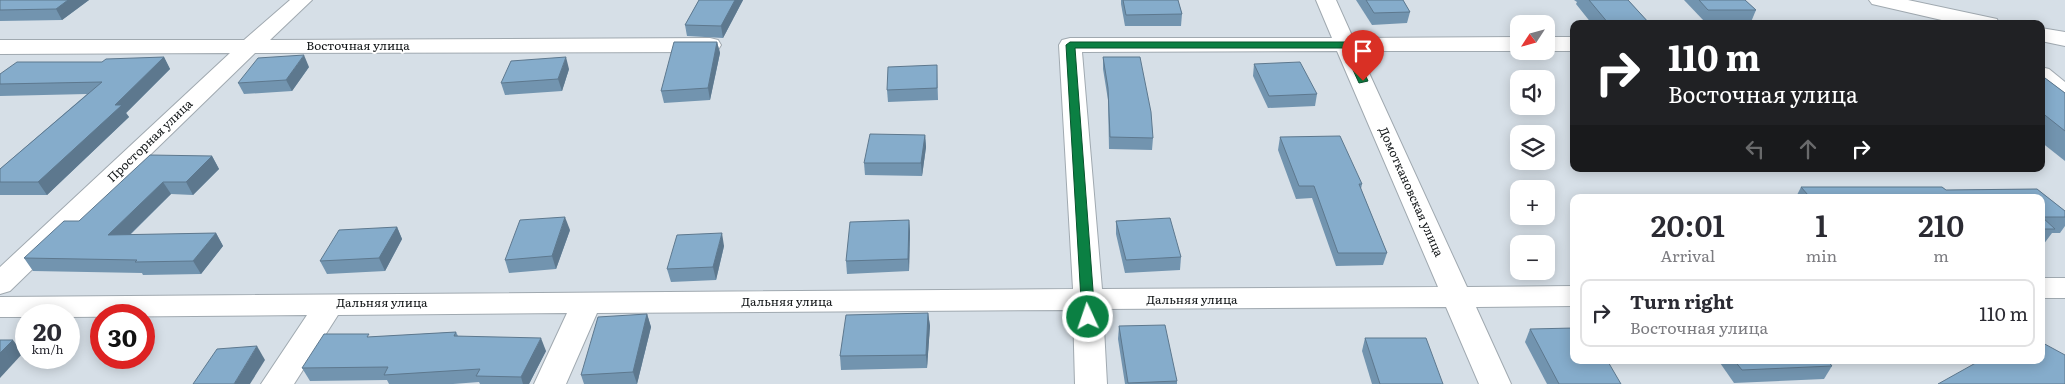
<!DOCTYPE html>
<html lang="en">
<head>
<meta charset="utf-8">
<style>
	body { margin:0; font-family:Literata,serif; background:#f2f2f3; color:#2b2b33; height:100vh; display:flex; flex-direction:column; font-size:19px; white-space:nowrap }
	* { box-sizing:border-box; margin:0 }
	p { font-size:16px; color:#7c7c81 }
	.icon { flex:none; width:28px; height:28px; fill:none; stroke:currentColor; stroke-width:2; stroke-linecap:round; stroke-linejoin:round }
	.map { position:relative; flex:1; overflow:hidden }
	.drawer { position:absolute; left:1570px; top:194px; width:475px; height:170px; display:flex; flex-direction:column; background:#fff; border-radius:10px; box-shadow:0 2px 12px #0003 }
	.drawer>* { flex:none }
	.banner { position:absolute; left:1570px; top:20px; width:475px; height:152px; border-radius:10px; box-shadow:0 2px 12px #0003; background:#202124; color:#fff; overflow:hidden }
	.needle { width:32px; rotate:234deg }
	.fabs { position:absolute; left:1510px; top:15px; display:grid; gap:10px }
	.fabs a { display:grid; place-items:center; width:45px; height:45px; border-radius:10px; background:#fff; box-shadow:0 2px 12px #0003; font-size:25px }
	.speed { position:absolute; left:15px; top:304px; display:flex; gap:10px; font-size:25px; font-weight:700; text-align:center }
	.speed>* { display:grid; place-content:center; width:65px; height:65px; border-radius:50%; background:#fff; box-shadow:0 2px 12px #0003; line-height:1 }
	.speed small { font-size:12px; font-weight:400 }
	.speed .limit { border:8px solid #d22; background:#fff; color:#111 }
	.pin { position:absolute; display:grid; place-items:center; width:42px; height:42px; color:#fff; margin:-51px -21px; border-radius:50% 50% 50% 0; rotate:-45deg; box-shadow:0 0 5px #0007 }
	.pin .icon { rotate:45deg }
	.me { position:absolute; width:55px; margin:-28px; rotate:357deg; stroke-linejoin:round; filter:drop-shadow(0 0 4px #0008) }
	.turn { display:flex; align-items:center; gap:18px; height:105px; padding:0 15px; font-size:22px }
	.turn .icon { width:65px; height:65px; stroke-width:2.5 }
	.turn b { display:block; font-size:35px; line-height:42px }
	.lanes { display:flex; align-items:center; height:48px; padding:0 15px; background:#0003; justify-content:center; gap:25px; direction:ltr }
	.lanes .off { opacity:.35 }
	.eta { display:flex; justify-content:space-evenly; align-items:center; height:85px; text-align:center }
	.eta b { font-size:30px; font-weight:600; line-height:35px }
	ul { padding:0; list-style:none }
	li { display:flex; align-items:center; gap:15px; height:68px; margin:0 10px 8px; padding:0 5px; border:2px solid #e1e1e2; border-radius:10px }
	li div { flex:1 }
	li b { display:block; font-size:19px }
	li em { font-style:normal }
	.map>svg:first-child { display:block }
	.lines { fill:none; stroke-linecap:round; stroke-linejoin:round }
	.minor-casing { stroke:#a0a9b0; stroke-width:2 }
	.minor { fill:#fff; fill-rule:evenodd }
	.wall { fill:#7294af }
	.shaded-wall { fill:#5d788e }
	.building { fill:#85accb; stroke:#5d788e }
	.route { fill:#0b8043; stroke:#07532c }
	.labels { text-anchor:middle; stroke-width:4; stroke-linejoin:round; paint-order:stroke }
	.street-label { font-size:12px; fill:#101416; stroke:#fff }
</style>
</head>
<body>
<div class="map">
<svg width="2065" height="384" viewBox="0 0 2065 384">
	<rect width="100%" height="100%" fill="#d6dfe7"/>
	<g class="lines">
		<defs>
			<g id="minor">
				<polygon points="290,0 312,0 270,40 710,38 718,40 721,45 718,50 710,52 255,53 10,291 0,294 0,267 230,53 0,54 0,40 244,40"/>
				<path d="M1316,0H1336L1353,38L1519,37V51H1359L1467,287L1574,286V306L1476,307L1511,384H1479L1446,307L1103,309L1107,384H1075L1073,310L597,313L566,384H534L567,313L338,315L294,384H261L307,315L69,317V315H26V317H0V297L1073,289L1059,45L1062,40L1070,38H1332ZM1337,51L1438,287L1102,289L1082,52Z"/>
				<polygon points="1869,0 1908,0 1997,19 1999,24 1959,24 1872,4"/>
				<polygon points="2041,28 2065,32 2065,46 2041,41"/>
				<rect x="1546" y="37" width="28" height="14"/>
				<polygon points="2041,67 2049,69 2065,82 2065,101 2057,99 2041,86"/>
				<rect x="2041" y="278" width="24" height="20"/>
			</g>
		</defs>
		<use href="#minor" class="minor-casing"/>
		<use href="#minor" class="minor"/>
	</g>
	<g class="wall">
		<polygon points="0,0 89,0 62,20 0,21"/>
		<polygon points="699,0 743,0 723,38 687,36 685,25"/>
		<polygon points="1121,0 1178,0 1182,14 1181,26 1125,26 1121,4"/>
		<polygon points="1356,0 1403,0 1410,12 1407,23 1372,25"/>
		<polygon points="1574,0 1628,0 1650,24 1592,24 1576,4 1577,2"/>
		<polygon points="1684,0 1745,0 1756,10 1751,22 1704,21"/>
		<polygon points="717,42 720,53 710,100 664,103 661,91"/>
		<polygon points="164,57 170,69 126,113 129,117 47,195 0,195 0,169 87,94 0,96 0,74 102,62"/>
		<polygon points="1103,57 1153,138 1152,150 1109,149 1108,100 1103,69"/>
		<polygon points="1254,64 1317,94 1315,106 1268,108 1253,76"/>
		<polygon points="937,65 938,100 888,102 887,90"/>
		<polygon points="309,67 292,91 244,94 238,83"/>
		<polygon points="569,69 562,91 505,95 501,83"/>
		<polygon points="2041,75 2065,93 2065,161 2041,142"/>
		<polygon points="925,135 926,147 922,176 865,175 864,163"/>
		<polygon points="1280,137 1362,184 1361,189 1387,253 1383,265 1336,266 1312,198 1296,199 1278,150"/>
		<polygon points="212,156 219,169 193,195 171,194 130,235 216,233 223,246 201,274 143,275 142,273 33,271 24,258 79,221"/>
		<polygon points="1801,187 1942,187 1946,190 2037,189 2065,211 2065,226 2060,233 2052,233 2043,245 2041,245 2041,198 1737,198 1738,196 1797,195"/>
		<polygon points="909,220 910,232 909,271 847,274 846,261"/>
		<polygon points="1116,221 1181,257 1180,270 1125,273 1116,234"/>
		<polygon points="397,227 402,239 385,271 327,274 320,261"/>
		<polygon points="570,230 556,269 509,273 505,260"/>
		<polygon points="724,246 716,280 671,282 667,269"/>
		<polygon points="928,313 930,326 927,368 841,370 840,356"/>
		<polygon points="647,314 651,327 637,384 584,384 581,375"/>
		<polygon points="1119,326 1177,381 1177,384 1125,384 1118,339"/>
		<polygon points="1530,329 1621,384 1547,384 1525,342"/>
		<polygon points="456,332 458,336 546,351 529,384 480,384 479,382 453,384 389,384 387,380 310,381 302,368 371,337"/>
		<polygon points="1365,338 1443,384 1372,384 1362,351"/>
		<polygon points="1718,360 1827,360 1832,366 1824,379 1734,383"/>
	</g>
	<g class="shaded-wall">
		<polygon points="68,0 89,0 62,20 56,9"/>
		<polygon points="735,0 743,0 723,38 721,26"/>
		<polygon points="717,42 720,53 710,100 708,88"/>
		<polygon points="304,55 309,67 292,91 286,80"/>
		<polygon points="164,57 170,69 126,113 129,117 47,195 38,182 115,105"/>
		<polygon points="566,57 569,69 562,91 558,79"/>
		<polygon points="925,135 926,147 922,176 921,163"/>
		<polygon points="212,156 219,169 193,195 186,182"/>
		<polygon points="163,182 171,194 116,248 108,235"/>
		<polygon points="565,217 570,230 556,269 552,256"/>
		<polygon points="909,220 910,232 909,271 908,259"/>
		<polygon points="397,227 402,239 385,271 379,258"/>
		<polygon points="216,233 223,246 201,274 193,261"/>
		<polygon points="722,233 724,246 716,280 713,267"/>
		<polygon points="928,313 930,326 927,368 926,355"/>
		<polygon points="647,314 651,327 637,384 633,372"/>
		<polygon points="541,338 546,351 529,384 523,384 521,377"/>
		<polygon points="13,340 23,353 0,378 0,353"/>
		<polygon points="257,346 265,360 250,384 234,384"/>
	</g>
	<g class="building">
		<polygon points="0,0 68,0 56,9 0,10"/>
		<polygon points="699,0 735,0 721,26 685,25"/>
		<polygon points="1123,0 1178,0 1182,14 1126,15"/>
		<polygon points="1366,0 1403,0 1410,12 1374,13"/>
		<polygon points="1589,0 1628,0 1650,24 1609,24"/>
		<polygon points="1699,0 1745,0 1756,10 1708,10"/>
		<polygon points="1959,21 1962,24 1956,24"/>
		<polygon points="674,42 717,42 708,88 661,91"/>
		<polygon points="304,55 286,80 238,83 258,58"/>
		<polygon points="164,57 115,105 122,105 38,182 0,182 0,169 102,82 0,84 0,74 17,62 102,62 106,59"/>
		<polygon points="566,57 558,79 501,83 511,61"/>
		<polygon points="1103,57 1140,57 1151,112 1153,138 1110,137 1108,88"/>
		<polygon points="1300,62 1317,94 1269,96 1254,64"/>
		<polygon points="937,65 937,88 887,90 888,67"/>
		<polygon points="2041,75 2065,93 2065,131 2041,112"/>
		<polygon points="870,134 925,135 921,163 864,163"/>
		<polygon points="1340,136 1362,184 1359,184 1387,253 1338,253 1314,186 1299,186 1280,137"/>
		<polygon points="150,155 212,156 186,182 163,182 108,235 216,233 193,261 135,262 137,260 24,258 64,221 79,221"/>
		<polygon points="1801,187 1942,187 1946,190 2037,189 2065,211 2065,217 2042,217 2055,229 2041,229 2041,198 1739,198 1738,196 1808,195"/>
		<polygon points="565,217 552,256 505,260 520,220"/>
		<polygon points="1170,218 1181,257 1126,260 1116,221"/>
		<polygon points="909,220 908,259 846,261 850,222"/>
		<polygon points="397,227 379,258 320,261 339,230"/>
		<polygon points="722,233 713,267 667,269 677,235"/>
		<polygon points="928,313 926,355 840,356 846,315"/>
		<polygon points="647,314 633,372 581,375 598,317"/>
		<polygon points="1165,325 1177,381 1128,383 1119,326"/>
		<polygon points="1574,328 1574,360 1607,360 1621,384 1559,384 1530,329"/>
		<polygon points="456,332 454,336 541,338 521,377 476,376 480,369 384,375 388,367 302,368 324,334 369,334 367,337"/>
		<polygon points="1365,338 1426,338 1443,384 1380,384"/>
		<polygon points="0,340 13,340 0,353"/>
		<polygon points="2041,342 2065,355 2065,384 1938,384 1981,360 2041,360"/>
		<polygon points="257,346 234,384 193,384 217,349"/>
		<polygon points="1734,360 1827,360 1832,366 1742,370"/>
	</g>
	<polygon class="route" points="1070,42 1347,42 1352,45 1368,81 1359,83 1343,48 1075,48 1095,317 1088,322 1082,317 1066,45"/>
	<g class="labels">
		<g class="street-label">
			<text x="358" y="50">Восточная улица</text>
			<text transform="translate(150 141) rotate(-44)" y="4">Просторная улица</text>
			<text transform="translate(1411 192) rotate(66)" y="4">Домоткановская улица</text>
			<text x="1192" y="304">Дальняя улица</text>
			<text x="787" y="306">Дальняя улица</text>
			<text x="382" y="307">Дальняя улица</text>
		</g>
	</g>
</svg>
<div class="fabs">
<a><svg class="needle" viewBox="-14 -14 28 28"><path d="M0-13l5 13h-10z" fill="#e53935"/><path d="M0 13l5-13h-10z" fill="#7c7c81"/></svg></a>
<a><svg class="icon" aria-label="sound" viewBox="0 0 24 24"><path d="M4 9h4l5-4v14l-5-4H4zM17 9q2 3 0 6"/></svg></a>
<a><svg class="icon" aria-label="layers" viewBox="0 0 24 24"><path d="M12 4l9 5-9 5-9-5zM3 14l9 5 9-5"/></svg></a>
<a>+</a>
<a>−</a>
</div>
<div class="speed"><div>20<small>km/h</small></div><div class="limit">30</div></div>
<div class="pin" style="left:1363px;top:81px;background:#d93025"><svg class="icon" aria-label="arrive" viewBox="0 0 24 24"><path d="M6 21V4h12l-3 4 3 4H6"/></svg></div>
<svg class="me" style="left:1088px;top:317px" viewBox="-20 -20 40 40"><circle r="17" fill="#0b8043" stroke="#fff" stroke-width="3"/><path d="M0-11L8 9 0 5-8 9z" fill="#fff"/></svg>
<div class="banner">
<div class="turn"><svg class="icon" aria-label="right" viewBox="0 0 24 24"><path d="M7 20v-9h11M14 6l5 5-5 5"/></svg><div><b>110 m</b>Восточная улица</div></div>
<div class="lanes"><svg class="icon off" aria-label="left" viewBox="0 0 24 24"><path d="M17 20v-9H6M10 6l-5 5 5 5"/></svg><svg class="icon off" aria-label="ahead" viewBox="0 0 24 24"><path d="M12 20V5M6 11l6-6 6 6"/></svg><svg class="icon" aria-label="right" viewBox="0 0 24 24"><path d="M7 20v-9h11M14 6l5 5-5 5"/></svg></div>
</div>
<section class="drawer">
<div class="eta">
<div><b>20:01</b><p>Arrival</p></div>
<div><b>1</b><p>min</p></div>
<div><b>210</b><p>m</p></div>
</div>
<ul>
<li><svg class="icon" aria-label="right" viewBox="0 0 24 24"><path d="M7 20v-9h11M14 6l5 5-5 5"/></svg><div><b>Turn right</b><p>Восточная улица</p></div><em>110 m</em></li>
</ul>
</section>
</div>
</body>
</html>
